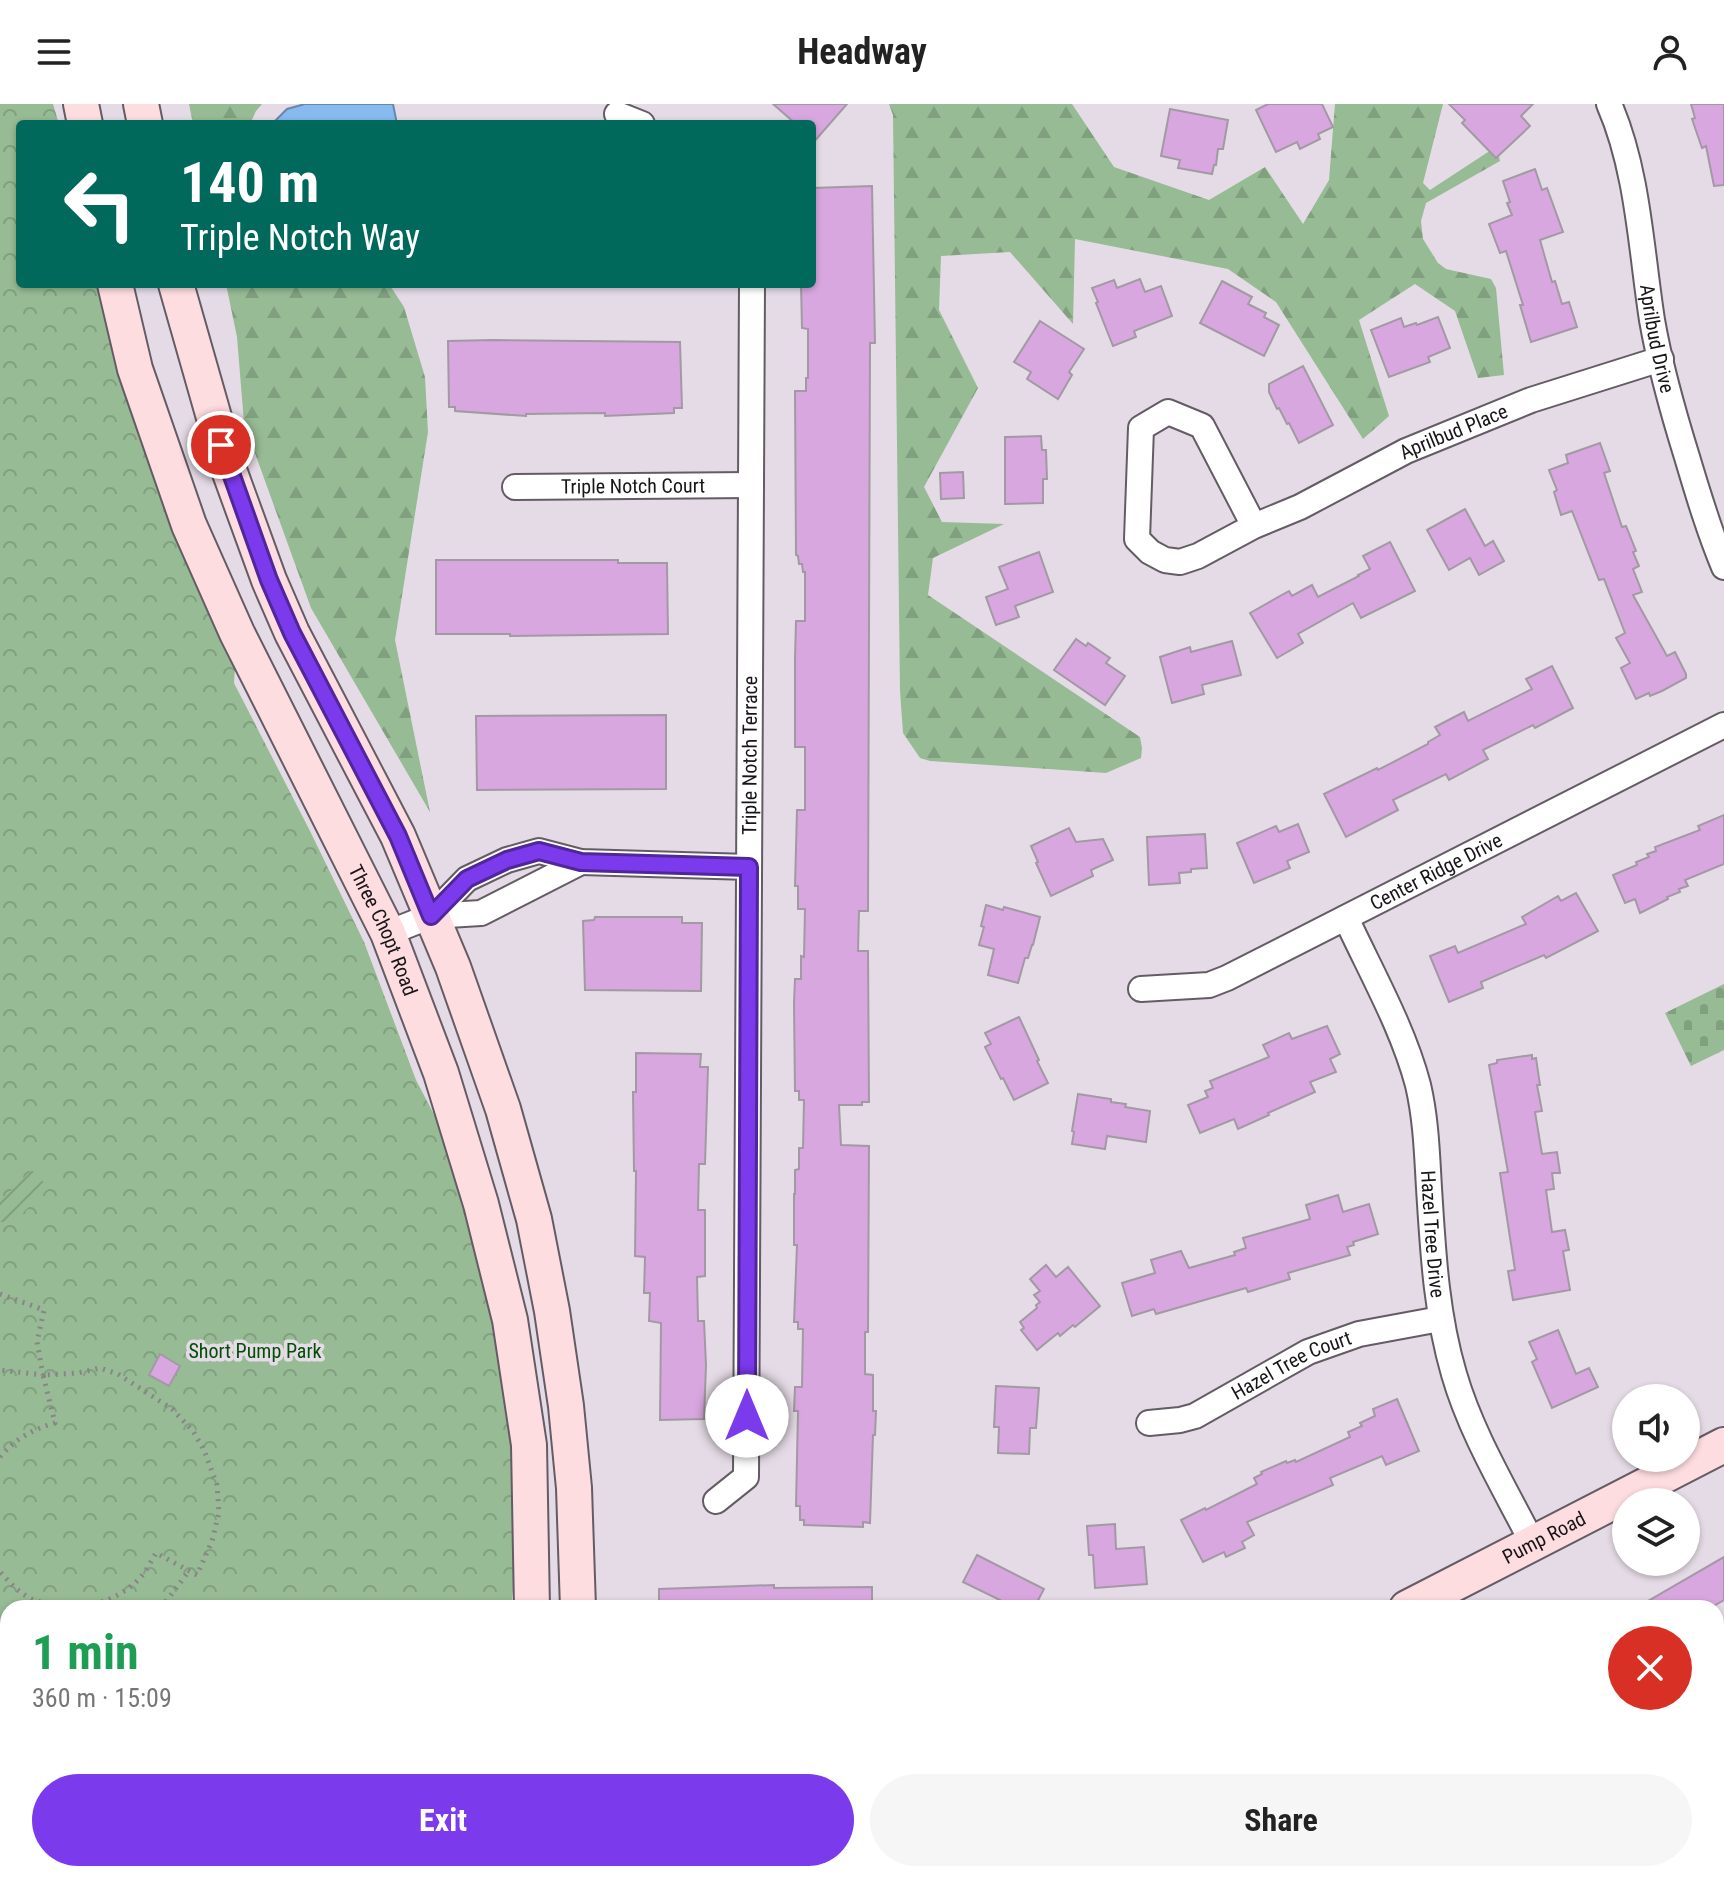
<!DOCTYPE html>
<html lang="en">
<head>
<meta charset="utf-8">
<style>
	body { margin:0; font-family:"Roboto Condensed",sans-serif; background:#f6f6f6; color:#222; height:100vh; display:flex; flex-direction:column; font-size:30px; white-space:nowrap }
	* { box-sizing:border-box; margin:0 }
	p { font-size:26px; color:#767676 }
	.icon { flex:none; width:44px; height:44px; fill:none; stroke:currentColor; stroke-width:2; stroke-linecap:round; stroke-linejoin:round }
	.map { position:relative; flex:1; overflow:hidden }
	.sheet { position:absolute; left:0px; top:1496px; width:1724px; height:282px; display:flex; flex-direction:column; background:#fff; border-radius:24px 24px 0 0; box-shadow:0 2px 6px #0004 }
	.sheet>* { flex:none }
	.top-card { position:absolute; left:16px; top:16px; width:800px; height:168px; border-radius:8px; box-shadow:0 2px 6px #0004; background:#00695c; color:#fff; overflow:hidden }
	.fabs { position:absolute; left:1612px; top:1280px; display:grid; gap:16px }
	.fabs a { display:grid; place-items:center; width:88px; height:88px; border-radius:50%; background:#fff; box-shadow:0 2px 6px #0004; font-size:40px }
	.pin { position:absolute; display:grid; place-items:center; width:68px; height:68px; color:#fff; margin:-34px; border:4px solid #fff; border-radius:50%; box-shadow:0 2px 8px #0007 }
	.me { position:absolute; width:88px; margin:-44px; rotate:0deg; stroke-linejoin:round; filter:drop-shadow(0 0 6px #0008) }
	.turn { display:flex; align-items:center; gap:28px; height:168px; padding:0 32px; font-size:36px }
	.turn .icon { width:104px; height:104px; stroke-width:2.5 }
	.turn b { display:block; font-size:56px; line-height:68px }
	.round { display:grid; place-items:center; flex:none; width:84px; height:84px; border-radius:42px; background:#f6f6f6 }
	.headline { display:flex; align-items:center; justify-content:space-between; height:136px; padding:0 32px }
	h1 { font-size:48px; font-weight:700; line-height:60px; color:#1e9e55 }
	.action { display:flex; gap:16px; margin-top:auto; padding:16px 32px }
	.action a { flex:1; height:92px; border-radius:48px; background:#7c3aed; color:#fff; font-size:32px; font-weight:700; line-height:92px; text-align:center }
	.action a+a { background:#f6f6f6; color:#222 }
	header { display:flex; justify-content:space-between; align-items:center; height:104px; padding:0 32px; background:#fff; font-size:36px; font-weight:700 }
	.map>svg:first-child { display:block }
	.forest { fill:url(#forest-firs) }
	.cemetery { fill:url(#cemetery-stones) }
	.park { fill:url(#park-crowns) }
	.garden { fill:url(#garden-furrows) }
	.water { fill:#88baf0; stroke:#6688af; stroke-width:2 }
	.building { fill:#d9a7df; stroke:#a399a4; stroke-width:2 }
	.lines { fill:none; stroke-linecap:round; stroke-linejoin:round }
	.minor-casing { stroke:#645c65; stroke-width:28 }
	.secondary-casing { stroke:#645c65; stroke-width:38 }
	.path { stroke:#8a838a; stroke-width:5; stroke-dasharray:2 6; stroke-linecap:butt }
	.minor { stroke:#fff; stroke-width:24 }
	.secondary { stroke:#fedde1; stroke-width:34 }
	.route-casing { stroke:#51269a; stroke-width:20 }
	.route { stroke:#7c3aed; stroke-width:14 }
	.labels { text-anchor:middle; stroke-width:7; stroke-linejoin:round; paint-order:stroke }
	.street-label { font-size:20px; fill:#181518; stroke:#e5dbe6 }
	.park-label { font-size:20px; fill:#004f04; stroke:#e5dbe6 }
</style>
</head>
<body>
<header><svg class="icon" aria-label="menu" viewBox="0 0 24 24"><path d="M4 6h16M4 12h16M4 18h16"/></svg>Headway<svg class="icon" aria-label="person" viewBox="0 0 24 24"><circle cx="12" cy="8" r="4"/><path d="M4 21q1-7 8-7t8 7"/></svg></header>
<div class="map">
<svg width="1724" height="1777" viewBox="0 0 1724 1777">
	<defs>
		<pattern id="forest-firs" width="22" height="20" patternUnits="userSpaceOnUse" patternTransform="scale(2)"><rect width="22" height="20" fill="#97bb94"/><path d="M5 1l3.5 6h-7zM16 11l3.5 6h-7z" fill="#81a07f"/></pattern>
		<pattern id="cemetery-stones" width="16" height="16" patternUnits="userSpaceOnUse" patternTransform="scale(2)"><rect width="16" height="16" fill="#97bb94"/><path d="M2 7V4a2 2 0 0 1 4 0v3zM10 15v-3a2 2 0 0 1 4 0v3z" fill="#81a07f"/></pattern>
		<pattern id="park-crowns" width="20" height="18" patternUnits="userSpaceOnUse" patternTransform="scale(2)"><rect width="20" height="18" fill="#97bb94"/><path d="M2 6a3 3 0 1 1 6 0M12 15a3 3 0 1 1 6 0" fill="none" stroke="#81a07f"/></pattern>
		<pattern id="garden-furrows" width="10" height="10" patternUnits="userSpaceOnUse" patternTransform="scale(2)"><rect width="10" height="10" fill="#97bb94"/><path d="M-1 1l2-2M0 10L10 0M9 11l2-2" fill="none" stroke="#81a07f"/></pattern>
	</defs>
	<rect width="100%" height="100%" fill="#e5dbe6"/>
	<g class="forest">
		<polygon points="189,0 262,0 256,7 250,20 193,20"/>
		<polygon points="889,0 1072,0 1114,63 1209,96 1265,63 1303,120 1329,76 1335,0 1443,0 1423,79 1430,86 1488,48 1498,48 1500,57 1426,99 1421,117 1423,135 1438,159 1446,165 1491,175 1496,184 1504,271 1478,274 1455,207 1415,180 1359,216 1389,312 1363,335 1276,198 1228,165 1075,135 1073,220 1010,148 941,152 939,206 978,284 924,383 942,418 1004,420 933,454 928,491 1140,633 1142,644 1141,654 1106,669 930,657 920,654 903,629 900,587 893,11"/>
		<polygon points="226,180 389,180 404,203 425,273 428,328 395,536 430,708 311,504 244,319 237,233"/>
	</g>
	<polygon class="cemetery" points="1724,880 1724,946 1691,962 1665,909"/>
	<polygon class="park" points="0,0 53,0 59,20 20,20 20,180 109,180 237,529 234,579 310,727 364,838 416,976 481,1100 529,1341 511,1504 8,1504 8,1667 0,1666"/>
	<polygon class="garden" points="32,1066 49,1084 13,1118 0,1118 0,1094 4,1093"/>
	<polygon class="water" points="305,0 393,0 397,20 272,20 287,5"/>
	<g class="building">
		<polygon points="773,0 847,0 812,40 812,20 796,20"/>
		<polygon points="1268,0 1322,0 1333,23 1318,30 1320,35 1300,45 1297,38 1276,48 1256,6"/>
		<polygon points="1449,0 1533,0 1521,12 1530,22 1496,54 1462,19 1465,16"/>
		<polygon points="1691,0 1724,0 1724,81 1714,82 1706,42 1702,44 1692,15 1695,14"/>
		<polygon points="1170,5 1228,16 1223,45 1218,45 1216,61 1214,61 1212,70 1178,64 1180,56 1161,52"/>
		<polygon points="1535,65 1542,86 1547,84 1563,128 1540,136 1552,178 1555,177 1562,200 1569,198 1577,223 1531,238 1520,201 1523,201 1506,147 1500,149 1489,120 1512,111 1507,99 1510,98 1503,77"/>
		<polygon points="872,82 875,239 870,239 868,807 859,807 858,847 868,847 869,998 862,998 862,1001 839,1001 841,1041 869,1042 868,1228 865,1228 865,1270 873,1271 873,1307 876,1307 875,1331 873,1331 870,1419 863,1418 863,1423 804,1421 804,1416 800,1416 800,1402 796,1402 798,1307 794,1307 795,1283 802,1283 803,1225 798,1225 798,1218 794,1218 797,1141 794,1141 794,1090 795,1090 795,1066 799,1065 799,1044 803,1044 804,996 799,996 799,987 795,987 794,899 795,875 801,875 801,852 804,853 805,805 798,805 798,782 795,782 797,706 805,706 805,643 795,643 795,555 796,517 805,517 805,468 803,468 802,460 799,460 798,452 796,451 795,287 806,287 806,274 808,274 808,225 802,224 801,180 812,180 812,84"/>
		<polygon points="1140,175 1145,188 1161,182 1172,212 1134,227 1136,233 1113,242 1096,199 1098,198 1092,184 1114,176 1117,184"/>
		<polygon points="1222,177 1252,193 1248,200 1266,209 1264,213 1279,221 1264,252 1200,219"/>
		<polygon points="1438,213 1450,244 1428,253 1430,258 1389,273 1371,226 1401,214 1404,223 1416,219 1417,221"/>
		<polygon points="1040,217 1084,245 1069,268 1072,271 1058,295 1027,275 1031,268 1014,258"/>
		<polygon points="493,236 680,238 682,304 674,304 674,309 605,312 605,309 526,310 526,312 455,307 455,303 449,303 448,237"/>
		<polygon points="1303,262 1333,321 1299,339 1289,319 1287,320 1279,304 1277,305 1269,288 1269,280"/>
		<polygon points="1041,332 1042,346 1046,346 1047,375 1043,375 1043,399 1005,400 1005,333"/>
		<polygon points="1600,339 1610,367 1604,369 1622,423 1626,422 1636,447 1633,448 1639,462 1633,465 1642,488 1633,491 1667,552 1675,548 1686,570 1686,574 1662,587 1650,592 1649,589 1636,595 1621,564 1630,559 1616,534 1625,529 1604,475 1599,476 1572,407 1561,411 1554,388 1557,386 1549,366 1568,359 1566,351"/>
		<polygon points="963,368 964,394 941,395 940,369"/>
		<polygon points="1465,405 1485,442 1493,437 1504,457 1479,471 1470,454 1449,466 1427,426"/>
		<polygon points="1390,438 1415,487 1361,514 1353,499 1298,530 1303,539 1277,554 1250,509 1289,487 1292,492 1312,481 1318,493 1359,472 1358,471 1370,465 1363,452"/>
		<polygon points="1039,448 1053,488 1015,502 1019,513 996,521 986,493 1008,485 999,463"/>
		<polygon points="436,456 618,456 618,459 667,459 668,530 510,532 510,530 436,530"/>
		<polygon points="1076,535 1086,542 1088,539 1110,554 1106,559 1125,572 1105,601 1054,566"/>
		<polygon points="1232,537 1241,571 1202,581 1204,590 1172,599 1160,553 1190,543 1191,548"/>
		<polygon points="1552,562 1573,604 1535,624 1533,621 1483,646 1488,655 1449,676 1446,670 1393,696 1398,706 1346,733 1324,690 1377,664 1378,666 1428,640 1428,638 1440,631 1435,623 1464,608 1468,617 1532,585 1526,575"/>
		<polygon points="666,611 666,685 477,686 476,612"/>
		<polygon points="1724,711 1724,760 1685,776 1688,782 1679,785 1680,788 1667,793 1668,795 1640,809 1635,795 1625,799 1613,771 1637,761 1636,758 1649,753 1647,750 1656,747 1655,743 1700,726 1698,722"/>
		<polygon points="1298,720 1309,748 1287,757 1290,764 1254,779 1237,739 1276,722 1279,728"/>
		<polygon points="1069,724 1076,738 1103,735 1113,756 1091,766 1093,772 1051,792 1036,759 1038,758 1031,742"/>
		<polygon points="1205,730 1207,764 1191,765 1191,768 1179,769 1180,779 1149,781 1147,733"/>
		<polygon points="1576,789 1598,827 1546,854 1544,851 1481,878 1483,884 1449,898 1430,852 1455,842 1458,849 1526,820 1522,813 1558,792 1561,797"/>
		<polygon points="986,801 1003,806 1004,803 1040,813 1033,841 1032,841 1028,854 1025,854 1018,879 988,871 994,845 979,841 984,823 981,822"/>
		<polygon points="595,813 682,813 682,819 702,819 701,887 585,886 583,817 594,816"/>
		<polygon points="1019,913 1039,956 1037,957 1048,979 1014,996 1003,974 1001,975 985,943 991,940 985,929"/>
		<polygon points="1327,922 1340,950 1330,955 1336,968 1310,978 1315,988 1268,1009 1269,1011 1238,1025 1234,1015 1200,1029 1188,1001 1208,993 1205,987 1213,984 1210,977 1269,953 1263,941 1289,929 1292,935"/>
		<polygon points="636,949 701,950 700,963 708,963 705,1060 699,1060 698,1106 705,1106 705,1172 697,1173 698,1217 704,1217 706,1261 704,1315 660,1316 661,1219 649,1217 650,1189 644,1189 645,1153 635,1152 636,1067 634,1067 633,988 636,988"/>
		<polygon points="1532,951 1532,955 1536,954 1540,981 1537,981 1542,1007 1535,1008 1542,1050 1557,1048 1560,1069 1552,1069 1554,1085 1546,1086 1552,1128 1565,1126 1569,1146 1563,1147 1570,1186 1513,1196 1508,1167 1515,1166 1500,1069 1508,1068 1489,961 1497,959 1497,956"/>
		<polygon points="1078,990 1111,995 1111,998 1126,1000 1125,1003 1150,1007 1146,1038 1107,1032 1105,1045 1072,1040 1074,1028 1072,1027"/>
		<polygon points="1338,1091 1343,1108 1369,1100 1378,1130 1353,1138 1354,1141 1347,1143 1350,1151 1288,1169 1290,1175 1248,1188 1246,1184 1156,1210 1154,1205 1132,1212 1122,1179 1155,1169 1151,1156 1181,1147 1189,1164 1235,1151 1234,1148 1246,1144 1243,1134 1310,1115 1306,1101"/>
		<polygon points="1046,1161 1056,1173 1068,1163 1100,1202 1075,1223 1073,1221 1060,1232 1058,1229 1037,1246 1021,1226 1024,1224 1020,1218 1037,1204 1036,1201 1040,1198 1034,1191 1040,1187 1030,1175"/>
		<polygon points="1558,1226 1576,1270 1589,1264 1598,1283 1552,1304 1532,1258 1537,1255 1529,1238"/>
		<polygon points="160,1250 180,1262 169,1282 149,1271"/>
		<polygon points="996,1282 1039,1284 1036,1324 1030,1324 1029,1350 998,1349 999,1323 994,1323"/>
		<polygon points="1397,1295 1419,1347 1386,1361 1382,1352 1330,1374 1333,1381 1247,1418 1254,1431 1242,1438 1245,1444 1226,1453 1224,1448 1203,1458 1181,1416 1205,1404 1206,1406 1257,1380 1254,1374 1262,1370 1261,1368 1286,1357 1287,1359 1295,1356 1296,1358 1350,1333 1348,1328 1362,1322 1360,1319 1375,1312 1373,1305"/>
		<polygon points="1115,1420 1116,1445 1144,1443 1147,1480 1095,1484 1093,1451 1089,1451 1087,1422"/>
		<polygon points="977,1451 1044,1485 1034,1504 996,1504 1000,1496 963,1478"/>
		<polygon points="1724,1453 1724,1496 1710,1504 1636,1504"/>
		<polygon points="774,1481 774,1484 872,1483 872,1504 659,1504 659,1485"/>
	</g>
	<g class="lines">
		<defs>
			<g id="minor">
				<path id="s1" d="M1609,0C1638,66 1641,145 1652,216C1660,262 1673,308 1687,353C1698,390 1709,427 1724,463"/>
				<polyline points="617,10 642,20"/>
				<path id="s2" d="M515,383L751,381"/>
				<path id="s3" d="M1254,422L1202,322L1168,308L1141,324L1137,435L1150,448L1165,456L1180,458L1198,452L1254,422L1300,403L1406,347L1531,296L1661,255"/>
				<polyline points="431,812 467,775 507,756 539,747 581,758 749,763"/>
				<path id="s4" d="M1346,814C1371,868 1403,924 1418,981C1426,1015 1427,1050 1429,1084C1433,1147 1436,1209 1454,1270C1471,1329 1505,1385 1533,1440"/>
				<polyline points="388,829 431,812 481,809 581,758"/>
				<path id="s5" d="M1141,885L1209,881L1227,874L1724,621"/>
				<path id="s6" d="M1149,1319L1180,1316L1195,1312L1308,1248L1359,1230L1440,1215"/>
				<path id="s7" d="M716,1397L746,1373L752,180"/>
				<polyline points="1716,1595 1724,1591"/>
			</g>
			<g id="secondary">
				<polyline points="81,0 85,20"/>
				<polyline points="141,0 145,20"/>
				<path id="s8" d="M115,180L135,265L189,421L237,529L388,829L441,969L481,1100L510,1216L529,1341L532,1504"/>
				<polyline points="176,180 229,366 269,476 292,529 398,732 453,863 503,1005 534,1115 552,1207 566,1302 574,1384 578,1504"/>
				<path id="s9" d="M1407,1504L1724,1341"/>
				<polyline points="0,1705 8,1705"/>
				<polyline points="0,1755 8,1756"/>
				<polyline points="559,1770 559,1777"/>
			</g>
		</defs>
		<use href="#minor" class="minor-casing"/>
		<use href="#secondary" class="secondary-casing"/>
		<g class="path">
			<polyline points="0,1190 44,1206 37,1238 43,1271 0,1266"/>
			<path d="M0,1353C15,1335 33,1325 55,1319L43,1271L78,1269L100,1264L118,1270L172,1305L193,1327L204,1346L217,1381L219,1409L212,1437L197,1471L156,1449C151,1457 146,1468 139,1475C111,1503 71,1509 34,1496C21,1491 10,1479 0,1468"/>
			<polyline points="161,1504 189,1467"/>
		</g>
		<use href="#minor" class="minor"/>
		<use href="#secondary" class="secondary"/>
	</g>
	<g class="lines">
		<defs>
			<polyline id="route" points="221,341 269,476 292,529 398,732 431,812 467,775 507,756 539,747 581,758 749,763 747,1312"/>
		</defs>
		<use href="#route" class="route-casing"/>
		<use href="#route" class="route"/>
	</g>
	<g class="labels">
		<g class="street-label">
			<text dy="7" stroke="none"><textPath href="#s1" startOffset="240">Aprilbud Drive</textPath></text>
			<text dy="7" stroke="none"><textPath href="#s3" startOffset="646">Aprilbud Place</textPath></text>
			<text dy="7" stroke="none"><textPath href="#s2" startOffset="118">Triple Notch Court</textPath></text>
			<text dy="7" stroke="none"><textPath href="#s7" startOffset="760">Triple Notch Terrace</textPath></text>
			<text dy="7" stroke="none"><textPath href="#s5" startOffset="322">Center Ridge Drive</textPath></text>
			<text dy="7" stroke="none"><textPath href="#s8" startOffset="702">Three Chopt Road</textPath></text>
			<text dy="7" stroke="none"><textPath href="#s4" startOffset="332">Hazel Tree Drive</textPath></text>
			<text dy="7" stroke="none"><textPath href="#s6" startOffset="156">Hazel Tree Court</textPath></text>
			<text dy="7" stroke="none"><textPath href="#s9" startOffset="154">Pump Road</textPath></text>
		</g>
		<g class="park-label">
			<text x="255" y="1254">Short Pump Park</text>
		</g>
	</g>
</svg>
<div class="fabs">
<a><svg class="icon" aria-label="sound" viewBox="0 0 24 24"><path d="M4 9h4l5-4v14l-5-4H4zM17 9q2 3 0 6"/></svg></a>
<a><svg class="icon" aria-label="layers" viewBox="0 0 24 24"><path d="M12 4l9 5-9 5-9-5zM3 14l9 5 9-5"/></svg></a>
</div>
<div class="pin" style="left:221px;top:341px;background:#d93025"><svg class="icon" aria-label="arrive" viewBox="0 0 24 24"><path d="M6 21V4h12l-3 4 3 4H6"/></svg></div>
<svg class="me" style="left:747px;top:1312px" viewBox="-20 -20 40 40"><circle r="19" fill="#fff"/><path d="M0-13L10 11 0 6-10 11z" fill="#7c3aed"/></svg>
<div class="top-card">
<div class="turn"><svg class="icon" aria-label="left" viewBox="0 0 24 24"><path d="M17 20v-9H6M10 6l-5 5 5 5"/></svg><div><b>140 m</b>Triple Notch Way</div></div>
</div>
<section class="sheet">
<div class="headline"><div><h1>1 min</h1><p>360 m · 15:09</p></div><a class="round" style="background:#d93025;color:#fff"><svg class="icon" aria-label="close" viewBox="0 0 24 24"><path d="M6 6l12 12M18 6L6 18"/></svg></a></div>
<div class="action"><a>Exit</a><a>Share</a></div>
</section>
</div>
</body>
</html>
